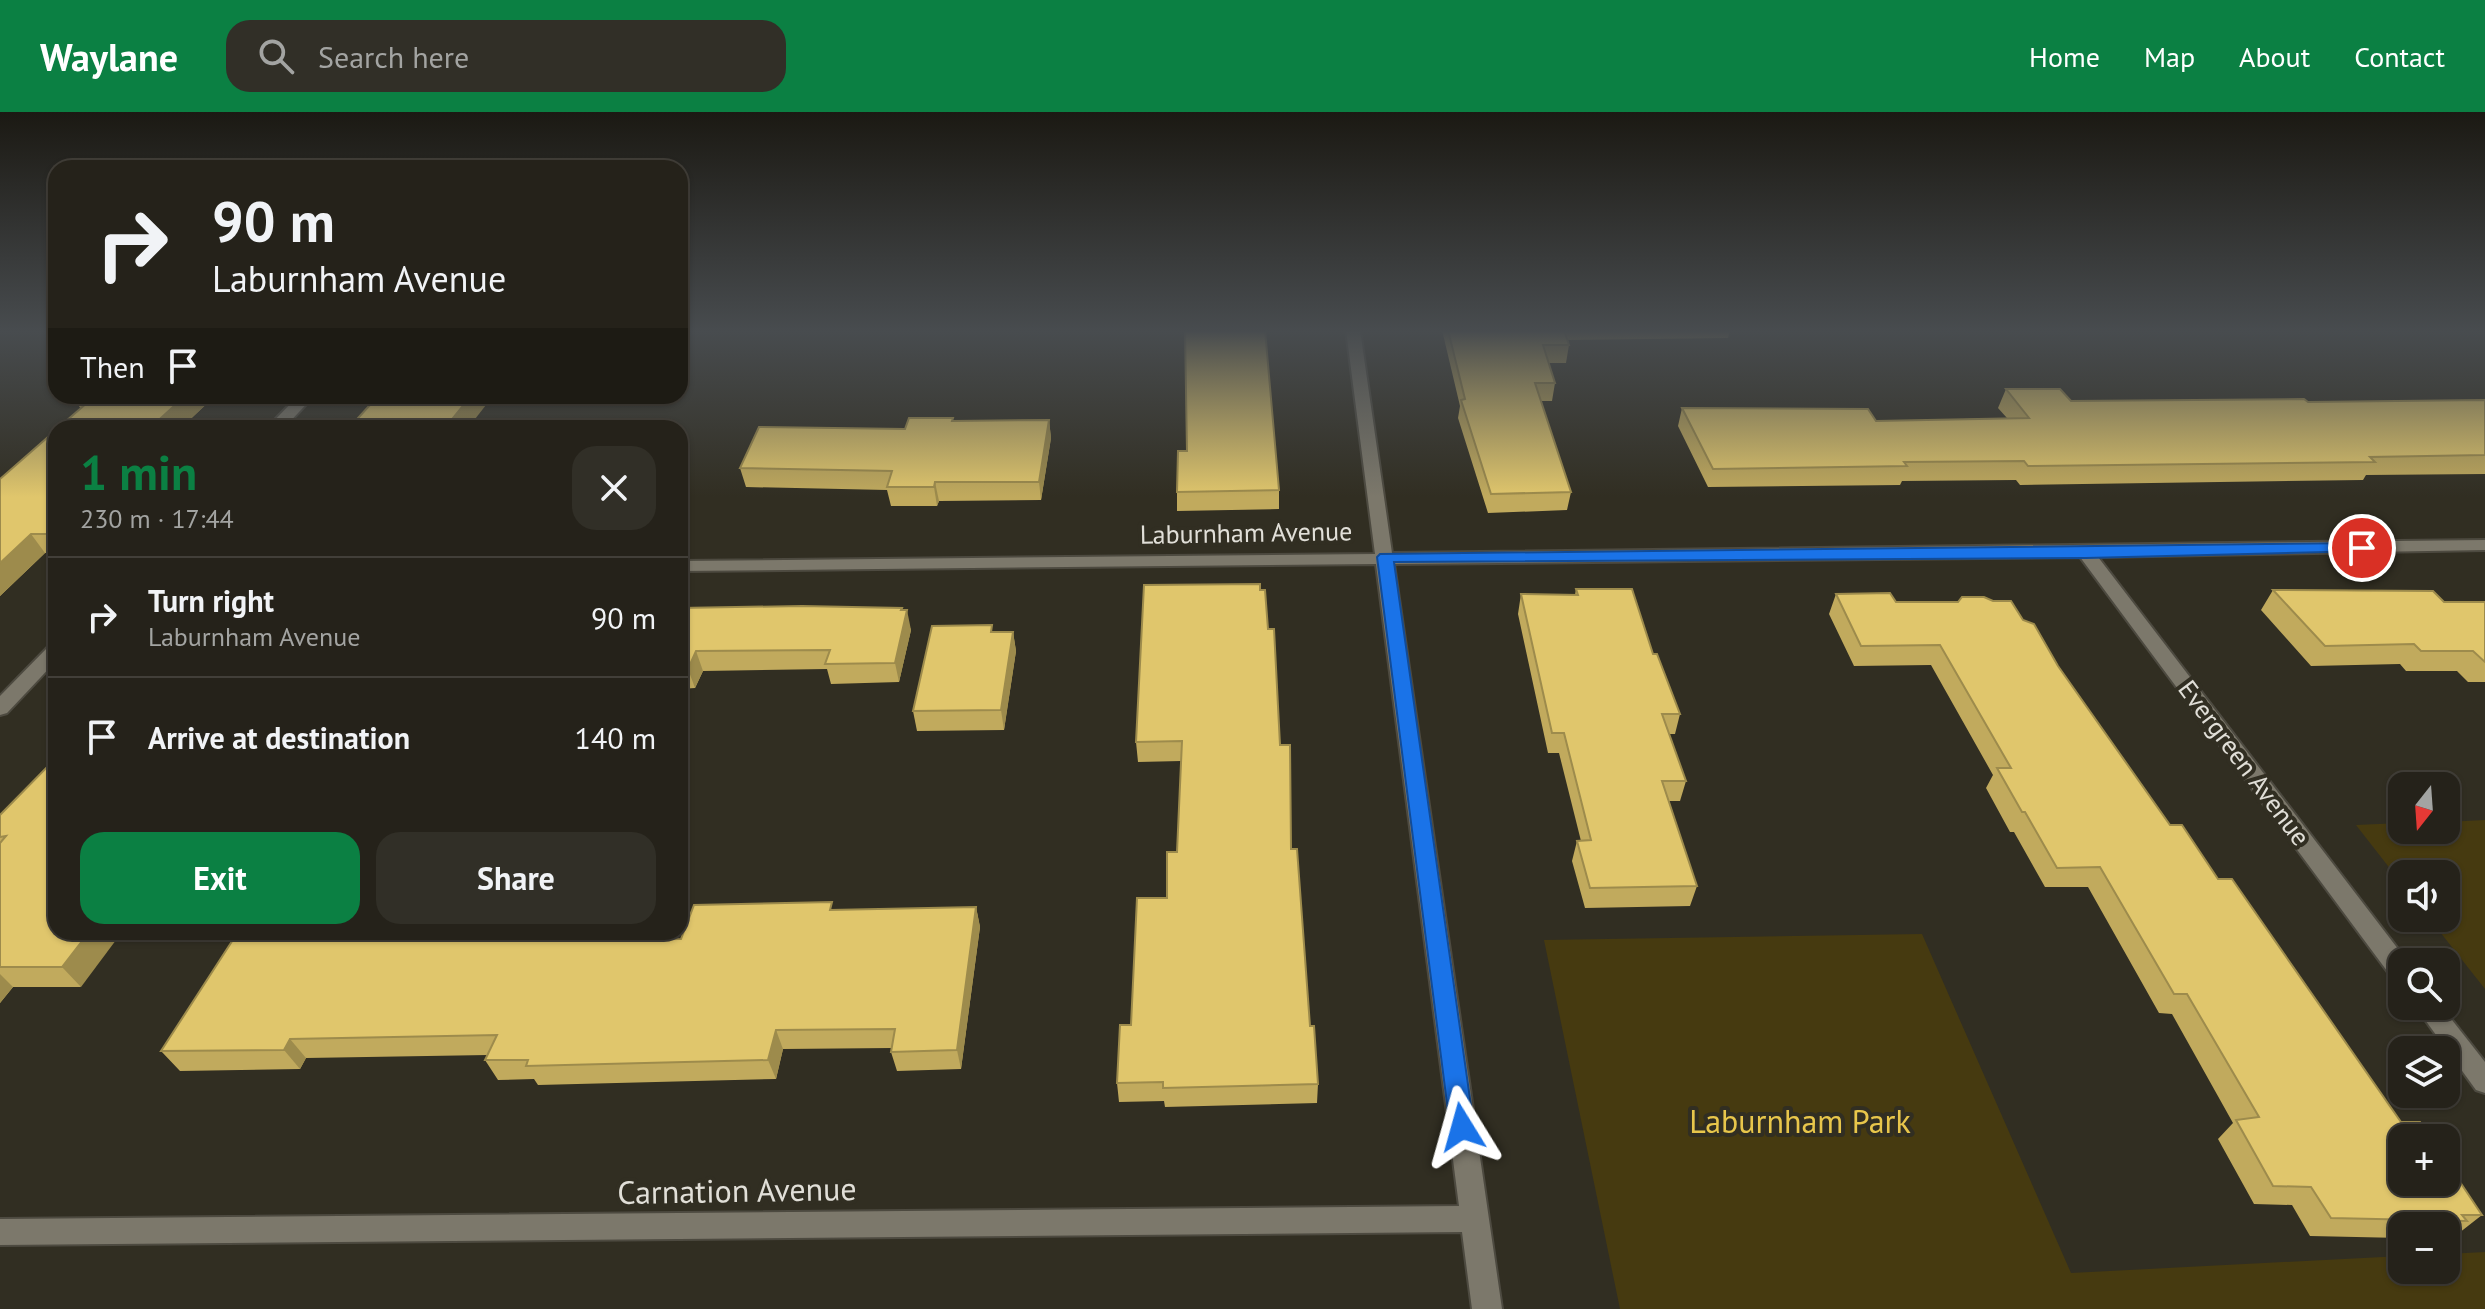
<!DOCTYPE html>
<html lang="en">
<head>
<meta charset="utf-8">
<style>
	body { margin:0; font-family:"PT Sans",sans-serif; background:#312f27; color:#f1f3f6; height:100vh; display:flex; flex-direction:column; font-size:30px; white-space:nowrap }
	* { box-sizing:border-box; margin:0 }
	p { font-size:26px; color:#a3a4a2 }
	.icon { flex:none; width:44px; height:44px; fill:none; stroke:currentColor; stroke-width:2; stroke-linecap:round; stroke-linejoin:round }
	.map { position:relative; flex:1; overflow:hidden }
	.details { position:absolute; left:48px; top:308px; width:640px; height:520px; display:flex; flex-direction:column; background:#25221a; border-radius:24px; box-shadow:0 2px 6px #0004,0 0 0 2px #423f39 }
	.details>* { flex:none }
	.banner { position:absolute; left:48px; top:48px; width:640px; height:244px; border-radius:24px; box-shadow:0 2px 6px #0004,0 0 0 2px #423f39; background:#25221a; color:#f1f3f6; overflow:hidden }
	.needle { width:52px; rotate:197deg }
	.fabs { position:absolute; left:2388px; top:660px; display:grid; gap:16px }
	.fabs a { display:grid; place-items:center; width:72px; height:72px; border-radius:16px; background:#25221a; box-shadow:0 2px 6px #0004,0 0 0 2px #423f39; font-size:40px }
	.pin { position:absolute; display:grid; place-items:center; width:68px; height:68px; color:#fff; margin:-34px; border:4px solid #fff; border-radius:50%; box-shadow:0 2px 8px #0007 }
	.me { position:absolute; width:88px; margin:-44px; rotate:352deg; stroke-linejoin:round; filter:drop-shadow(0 0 6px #0008) }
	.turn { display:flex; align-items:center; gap:28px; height:168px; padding:0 32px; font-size:36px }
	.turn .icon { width:104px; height:104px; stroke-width:2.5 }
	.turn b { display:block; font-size:56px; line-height:68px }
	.then { display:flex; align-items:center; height:76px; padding:0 32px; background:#0003; gap:16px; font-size:30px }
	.round { display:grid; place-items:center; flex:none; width:84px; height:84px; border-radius:24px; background:#312f27 }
	.overview { display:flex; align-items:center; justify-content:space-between; height:136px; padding:0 32px }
	h1 { font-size:48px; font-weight:600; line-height:60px; color:#0b8043 }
	.cta { display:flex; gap:16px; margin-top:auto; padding:16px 32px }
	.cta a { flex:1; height:92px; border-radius:24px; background:#0b8043; color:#fff; font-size:32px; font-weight:600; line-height:92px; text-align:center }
	.cta a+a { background:#312f27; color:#f1f3f6 }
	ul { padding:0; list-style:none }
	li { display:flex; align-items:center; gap:24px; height:120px; padding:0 32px; border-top:2px solid #423f39 }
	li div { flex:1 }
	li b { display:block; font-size:30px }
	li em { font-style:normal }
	header { display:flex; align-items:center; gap:48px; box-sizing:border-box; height:112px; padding:0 40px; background:#0b8043; color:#fff }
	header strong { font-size:38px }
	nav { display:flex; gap:44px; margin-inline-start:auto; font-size:28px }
	.search { width:560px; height:72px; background:#312f27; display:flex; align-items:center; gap:20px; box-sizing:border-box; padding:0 28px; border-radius:24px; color:#a3a4a2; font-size:30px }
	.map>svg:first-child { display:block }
	.green { fill:#463a10 }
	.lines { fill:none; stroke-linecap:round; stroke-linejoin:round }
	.street-casing { stroke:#4d4a40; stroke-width:4 }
	.street { fill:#7c786b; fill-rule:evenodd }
	.wall { fill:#c1aa5d }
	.shaded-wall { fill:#9d8b4c }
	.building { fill:#e0c66c; stroke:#9d8b4c; stroke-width:2 }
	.route { fill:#1a73e8; stroke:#114b97; stroke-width:2 }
	.labels { text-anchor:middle; stroke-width:8; stroke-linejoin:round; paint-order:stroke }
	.street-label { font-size:26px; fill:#e1dfd8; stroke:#312e22 }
	.near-park-label { font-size:32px; fill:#e8c64b; stroke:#312e22 }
	.near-street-label { font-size:32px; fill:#e1dfd8; stroke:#312e22 }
</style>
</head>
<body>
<header>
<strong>Waylane</strong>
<div class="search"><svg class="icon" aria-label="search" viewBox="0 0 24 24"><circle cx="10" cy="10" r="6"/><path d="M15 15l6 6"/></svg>Search here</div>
<nav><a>Home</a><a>Map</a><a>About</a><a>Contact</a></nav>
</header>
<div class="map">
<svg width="2485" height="1197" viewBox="0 0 2485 1197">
	<rect width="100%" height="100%" fill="#312e22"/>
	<g class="green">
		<polygon points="2485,708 2485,877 2429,806 2446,806 2446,762 2402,762 2402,772 2356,713 2402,711 2402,718 2446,718 2446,710"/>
		<polygon points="1922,822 2071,1161 2402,1144 2402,1158 2446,1158 2446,1142 2485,1140 2485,1197 1620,1197 1544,828"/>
	</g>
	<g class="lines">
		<defs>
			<g id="street">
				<polygon points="1346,218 1360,218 1392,441 2485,428 2485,438 2098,445 2408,850 2402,850 2402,870 2393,867 2080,445 1394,452 1502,1197 1472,1197 1462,1120 0,1133 0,1107 1459,1094 1376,452 680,459 680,449 1375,442"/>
				<polygon points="298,284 314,284 284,316 267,316"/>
				<polygon points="56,532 56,549 7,601 0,603 0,584 49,534"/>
				<polygon points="2415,894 2441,894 2485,950 2485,981 2476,978"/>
			</g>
		</defs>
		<use href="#street" class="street-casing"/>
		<use href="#street" class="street"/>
	</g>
	<g class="wall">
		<polygon points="1442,218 1730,218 1728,226 1568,228 1569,233 1566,251 1549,251 1555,271 1552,289 1541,289 1571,380 1567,398 1488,401 1458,306 1460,294"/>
		<polygon points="2006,277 2071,289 2308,290 2485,288 2485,362 2366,363 2363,368 2020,373 2016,368 1902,369 1900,373 1708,375 1678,314 1682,296 1876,309 2007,306 1998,296"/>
		<polygon points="72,284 215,284 181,316 81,297"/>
		<polygon points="953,306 953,309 1049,308 1051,326 1041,388 939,389 937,394 891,394 887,378 746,375 740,356"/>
		<polygon points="56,318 56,442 45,441 0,484 0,367"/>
		<polygon points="1187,339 1279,378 1279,397 1177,399 1177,380"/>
		<polygon points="1576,477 1653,542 1680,602 1675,622 1669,622 1686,669 1680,689 1669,689 1697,774 1690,794 1585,796 1572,749 1577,729 1581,729 1559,641 1548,641 1518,502 1521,482 1575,483"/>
		<polygon points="1260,478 1268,517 1310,914 1318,972 1317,991 1165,995 1164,989 1119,990 1117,971 1131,913 1167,786 1177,740 1181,649 1138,650 1136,630"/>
		<polygon points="2273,478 2444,490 2485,490 2485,570 2468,570 2457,559 2406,559 2400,552 2311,554 2261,498"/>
		<polygon points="1836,482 2023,508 2058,554 2170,713 2218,767 2401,1010 2482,1103 2459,1121 2452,1121 2446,1126 2446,1114 2402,1114 2402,1126 2310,1124 2292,1093 2254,1092 2218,1027 2233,1011 2172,902 2159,901 2088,775 2045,775 2014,720 2010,720 1986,676 1993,663 1931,553 1854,554 1829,502"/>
		<polygon points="680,496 902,496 911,518 899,570 831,572 827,557 703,559 695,576 680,577"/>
		<polygon points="993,520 1013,520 1016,539 1004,618 917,619 913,599"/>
		<polygon points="0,703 81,875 13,875 0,891"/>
		<polygon points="976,795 980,815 961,957 897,959 891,940 892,936 783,937 776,967 538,973 534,967 498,968 485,948 488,943 306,946 300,957 180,959 161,939 532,820 528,828 681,827 834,798"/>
	</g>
	<g class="shaded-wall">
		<polygon points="185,284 215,284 181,316 150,316"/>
		<polygon points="471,284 493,284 468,316 445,316"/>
		<polygon points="1049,308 1051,326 1041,388 1039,370"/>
		<polygon points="935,370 939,389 937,394 934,375"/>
		<polygon points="56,416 56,432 49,422"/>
		<polygon points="31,422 45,441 0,484 0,451"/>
		<polygon points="902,496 905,508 907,498 911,518 899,570 895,551"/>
		<polygon points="1013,520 1016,539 1004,618 1001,598"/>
		<polygon points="696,539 703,559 695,576 688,557"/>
		<polygon points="976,795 980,815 961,957 957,938"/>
		<polygon points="89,820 122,820 81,875 62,855"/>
		<polygon points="511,820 532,820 519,848 508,828"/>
		<polygon points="0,862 13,875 0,891"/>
		<polygon points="776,918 783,937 776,967 768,948"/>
		<polygon points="290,927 306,946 300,957 284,938"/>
	</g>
	<g class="building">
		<polygon points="1185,218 1265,218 1279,378 1177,380 1178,339 1187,339"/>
		<polygon points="1448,218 1564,218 1569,233 1543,233 1555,271 1535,271 1571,380 1491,382 1461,288 1465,287"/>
		<polygon points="2006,277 2060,277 2071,289 2304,287 2308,290 2485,288 2485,343 2370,345 2375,350 2028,354 2024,349 1904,350 1907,354 1713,357 1682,296 1868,297 1876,309 2029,306"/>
		<polygon points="95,284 185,284 150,316 58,316"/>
		<polygon points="378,284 471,284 445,316 349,316"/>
		<polygon points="909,306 953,306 952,309 1049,308 1039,370 935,370 934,375 887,375 892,359 740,356 759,315 905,317"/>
		<polygon points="589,315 648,315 647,316 589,316"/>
		<polygon points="56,318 56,416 49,422 31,422 0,451 0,367"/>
		<polygon points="1260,472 1260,478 1265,478 1268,517 1274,517 1280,633 1290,633 1291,737 1297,737 1310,914 1314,914 1318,972 1163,976 1163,970 1117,971 1120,913 1131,913 1137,786 1167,786 1167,740 1177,740 1182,629 1136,630 1144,473"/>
		<polygon points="1576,477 1632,477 1653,542 1657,542 1680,602 1662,602 1686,669 1662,669 1697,774 1590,776 1577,729 1591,728 1564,621 1552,621 1521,482 1578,483"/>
		<polygon points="2273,478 2433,479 2444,490 2485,490 2485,550 2473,539 2421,539 2414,532 2325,534"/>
		<polygon points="1890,481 1896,490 1958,490 1962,485 1984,485 1993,489 2011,489 2023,508 2034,512 2058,554 2170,713 2182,713 2218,767 2232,767 2401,1010 2420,1010 2431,1026 2402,1026 2402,1070 2446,1070 2446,1049 2482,1103 2462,1103 2467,1109 2331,1106 2311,1075 2273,1074 2236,1008 2259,1005 2187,882 2174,882 2100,755 2057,756 2025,700 2022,700 1997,656 2011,656 1940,533 1861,534 1836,482"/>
		<polygon points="802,494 902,496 901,498 907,498 895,551 825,552 830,538 696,539 688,557 680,557 680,496"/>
		<polygon points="992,513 991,520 1013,520 1001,598 913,599 932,514"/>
		<polygon points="56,646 56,820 89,820 62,855 0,855 0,731 6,724 0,725 0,703"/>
		<polygon points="832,790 830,798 976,795 957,938 891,940 895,917 776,918 768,948 526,954 528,948 485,948 497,923 290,927 284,938 161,939 238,820 511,820 508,828 681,827 694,793"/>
	</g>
	<linearGradient id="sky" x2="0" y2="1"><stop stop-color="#1b1913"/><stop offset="0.57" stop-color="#484c4f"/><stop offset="1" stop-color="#484c4f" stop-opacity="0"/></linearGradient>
	<rect width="2485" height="385" fill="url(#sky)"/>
	<polygon class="route" points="2362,431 2370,436 2368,439 2086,446 1394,450 1474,1015 1470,1023 1462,1026 1453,1023 1450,1015 1377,445 1380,442"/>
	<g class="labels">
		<g class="street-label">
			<text transform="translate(1246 421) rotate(-1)" y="9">Laburnham Avenue</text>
			<text transform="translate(2244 651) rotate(53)" y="9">Evergreen Avenue</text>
		</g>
		<g class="near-park-label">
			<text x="1800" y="1021">Laburnham Park</text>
		</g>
		<g class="near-street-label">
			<text transform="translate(737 1079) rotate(-1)" y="11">Carnation Avenue</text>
		</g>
	</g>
</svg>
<div class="fabs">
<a><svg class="needle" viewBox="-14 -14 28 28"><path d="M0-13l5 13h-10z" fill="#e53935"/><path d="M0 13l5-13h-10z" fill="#a3a4a2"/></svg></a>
<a><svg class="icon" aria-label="sound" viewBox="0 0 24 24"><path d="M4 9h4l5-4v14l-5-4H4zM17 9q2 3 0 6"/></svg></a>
<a><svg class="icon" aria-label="search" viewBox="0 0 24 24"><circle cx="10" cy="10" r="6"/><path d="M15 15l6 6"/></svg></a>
<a><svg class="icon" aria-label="layers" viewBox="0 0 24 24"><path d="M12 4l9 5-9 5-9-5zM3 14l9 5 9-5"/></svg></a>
<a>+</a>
<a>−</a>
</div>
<div class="pin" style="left:2362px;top:436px;background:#d93025"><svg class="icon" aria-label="arrive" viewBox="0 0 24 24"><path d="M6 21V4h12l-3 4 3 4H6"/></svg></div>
<svg class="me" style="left:1462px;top:1015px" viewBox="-20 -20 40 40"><path d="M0-17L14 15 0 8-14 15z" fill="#1a73e8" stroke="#fff" stroke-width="4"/></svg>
<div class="banner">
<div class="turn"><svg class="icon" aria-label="right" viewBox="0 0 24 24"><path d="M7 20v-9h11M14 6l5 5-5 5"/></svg><div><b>90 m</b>Laburnham Avenue</div></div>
<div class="then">Then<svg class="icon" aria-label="arrive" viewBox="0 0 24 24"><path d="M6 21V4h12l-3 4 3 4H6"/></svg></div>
</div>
<section class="details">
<div class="overview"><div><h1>1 min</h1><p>230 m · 17:44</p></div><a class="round"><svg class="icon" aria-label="close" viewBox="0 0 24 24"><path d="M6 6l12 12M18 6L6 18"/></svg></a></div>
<ul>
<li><svg class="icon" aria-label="right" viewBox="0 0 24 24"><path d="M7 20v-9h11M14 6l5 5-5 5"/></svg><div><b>Turn right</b><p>Laburnham Avenue</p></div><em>90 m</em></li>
<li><svg class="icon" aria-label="arrive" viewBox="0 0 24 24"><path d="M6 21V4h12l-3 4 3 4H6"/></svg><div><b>Arrive at destination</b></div><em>140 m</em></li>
</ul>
<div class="cta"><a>Exit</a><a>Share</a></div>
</section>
</div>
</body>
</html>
